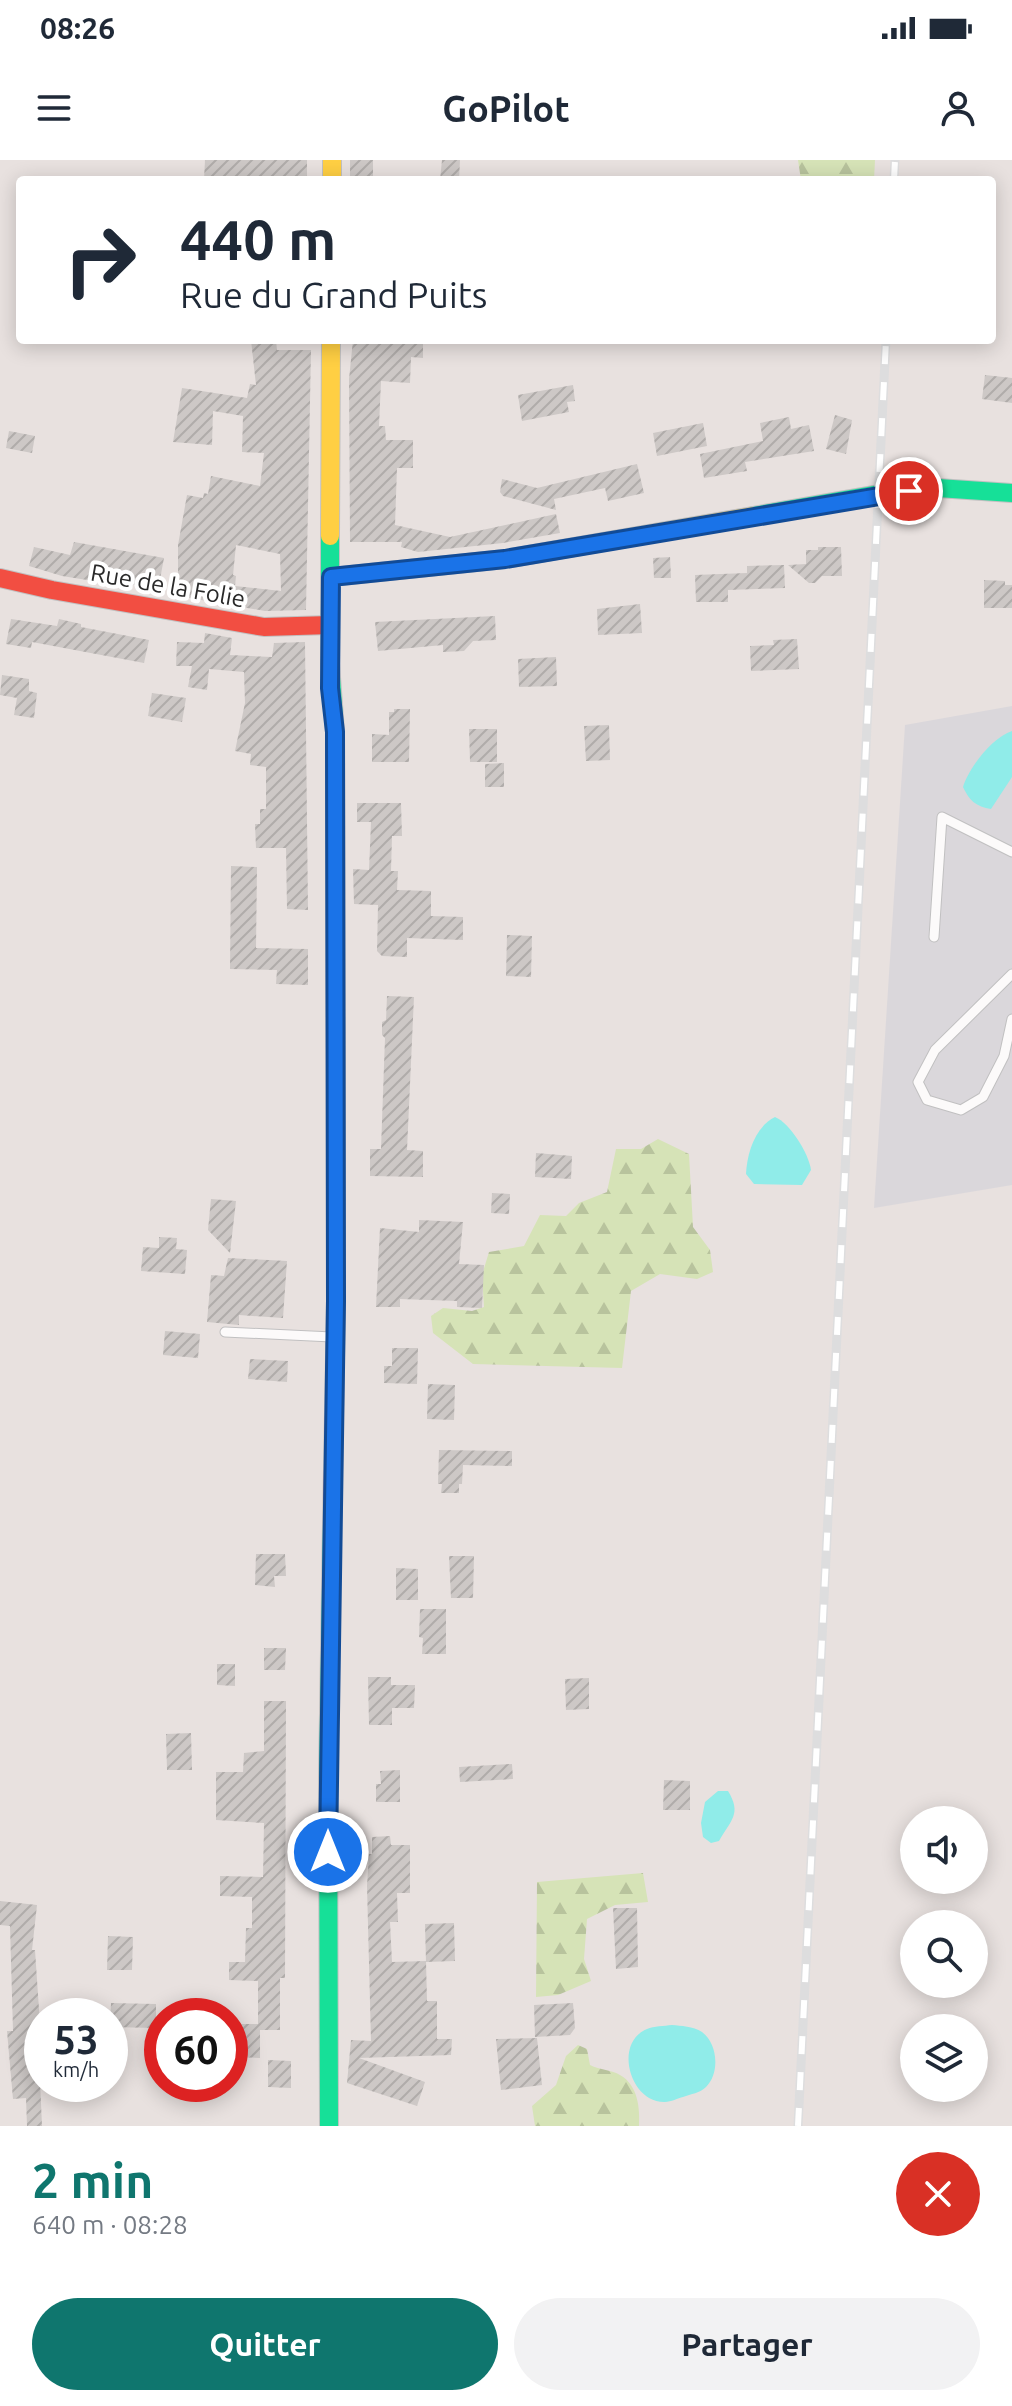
<!DOCTYPE html>
<html lang="fr">
<head>
<meta charset="utf-8">
<style>
	body { margin:0; font-family:Ubuntu,sans-serif; background:#f2f2f3; color:#1f2937; height:100vh; display:flex; flex-direction:column; font-size:30px; white-space:nowrap }
	* { box-sizing:border-box; margin:0 }
	p { font-size:26px; color:#747a83 }
	.icon { flex:none; width:44px; height:44px; fill:none; stroke:currentColor; stroke-width:2; stroke-linecap:round; stroke-linejoin:round }
	.map { position:relative; height:1966px; overflow:hidden }
	.details { display:flex; flex-direction:column; background:#fff; flex:1 }
	.details>* { flex:none }
	.hud { position:absolute; left:16px; top:16px; width:980px; height:168px; border-radius:8px; box-shadow:0 4px 20px #0003; background:#fff; color:#1f2937; overflow:hidden }
	.tools { position:absolute; left:900px; top:1646px; display:grid; gap:16px }
	.tools a { display:grid; place-items:center; width:88px; height:88px; border-radius:50%; background:#fff; box-shadow:0 4px 20px #0003; font-size:40px }
	.speed { position:absolute; left:24px; top:1838px; display:flex; gap:16px; font-size:40px; font-weight:700; text-align:center }
	.speed>* { display:grid; place-content:center; width:104px; height:104px; border-radius:50%; background:#fff; box-shadow:0 4px 20px #0003; line-height:1 }
	.speed small { font-size:20px; font-weight:400 }
	.speed .limit { border:12px solid #d22; background:#fff; color:#111 }
	.pin { position:absolute; display:grid; place-items:center; width:68px; height:68px; color:#fff; margin:-34px; border:4px solid #fff; border-radius:50%; box-shadow:0 2px 8px #0007 }
	.me { position:absolute; width:88px; margin:-44px; rotate:0deg; stroke-linejoin:round; filter:drop-shadow(0 0 6px #0008) }
	.turn { display:flex; align-items:center; gap:28px; height:168px; padding:0 32px; font-size:36px }
	.turn .icon { width:104px; height:104px; stroke-width:2.5 }
	.turn b { display:block; font-size:56px; line-height:68px }
	.round { display:grid; place-items:center; flex:none; width:84px; height:84px; border-radius:42px; background:#f2f2f3 }
	.summary { display:flex; align-items:center; justify-content:space-between; height:136px; padding:0 32px }
	h1 { font-size:48px; font-weight:700; line-height:60px; color:#0f766e }
	.primary-button { display:flex; gap:16px; margin-top:auto; padding:16px 32px }
	.primary-button a { flex:1; height:92px; border-radius:48px; background:#0f766e; color:#fff; font-size:32px; font-weight:700; line-height:92px; text-align:center }
	.primary-button a+a { background:#f2f2f3; color:#1f2937 }
	.status { display:flex; justify-content:space-between; align-items:center; height:56px; padding:0 40px; background:#fff; direction:ltr }
	.status svg { height:22px; fill:currentColor }
	header { display:flex; justify-content:space-between; align-items:center; height:104px; padding:0 32px; background:#fff; font-size:36px; font-weight:700 }
	.map>svg:first-child { display:block }
	.industrial { fill:#dad7db }
	.forest { fill:url(#forest-firs) }
	.water { fill:#90ece9 }
	.building { fill:url(#building-hatch); fill-rule:evenodd }
	.lines { fill:none; stroke-linecap:round; stroke-linejoin:round }
	.lane-casing { stroke:#c1c0c1; stroke-width:11 }
	.fast-casing { stroke:#c1c0c1; stroke-width:20 }
	.slow-casing { stroke:#c1c0c1; stroke-width:20 }
	.jam-casing { stroke:#c1c0c1; stroke-width:20 }
	.lane { stroke:#fcfafa; stroke-width:9 }
	.fast { stroke:#16e098; stroke-width:18 }
	.slow { stroke:#ffcf43; stroke-width:18 }
	.jam { stroke:#f24e42; stroke-width:18 }
	.rail-casing { stroke:#ddddde; stroke-width:9 }
	.rail { stroke:#fff; stroke-width:6; stroke-dasharray:18; stroke-linecap:butt }
	.route-casing { stroke:#114b97; stroke-width:20 }
	.route { stroke:#1a73e8; stroke-width:14 }
	.labels { text-anchor:middle; stroke-width:8; stroke-linejoin:round; paint-order:stroke }
	.street-label { font-size:24px; fill:#292929; stroke:#fff }
</style>
</head>
<body>
<div class="status"><b>08:26</b><svg viewBox="0 0 49 12"><path d="M0 12V9h3v3zM5 12V6h3v6zM10 12V3h3v9zM15 12V0h3v12zM26 1h20v11H26zM47 4h2v5h-2z"/></svg></div>
<header><svg class="icon" aria-label="menu" viewBox="0 0 24 24"><path d="M4 6h16M4 12h16M4 18h16"/></svg>GoPilot<svg class="icon" aria-label="person" viewBox="0 0 24 24"><circle cx="12" cy="8" r="4"/><path d="M4 21q1-7 8-7t8 7"/></svg></header>
<div class="map">
<svg width="1012" height="1966" viewBox="0 0 1012 1966">
	<defs>
		<pattern id="forest-firs" width="22" height="20" patternUnits="userSpaceOnUse" patternTransform="scale(2)"><rect width="22" height="20" fill="#d6e3b7"/><path d="M5 1l3.5 6h-7zM16 11l3.5 6h-7z" fill="#b8c39d"/></pattern>
		<pattern id="building-hatch" width="6" height="6" patternUnits="userSpaceOnUse" patternTransform="scale(2)"><rect width="6" height="6" fill="#cdc8c6"/><path d="M-1 1l2-2M0 6l6-6M5 7l2-2" fill="none" stroke="#b0acaa"/></pattern>
	</defs>
	<rect width="100%" height="100%" fill="#e8e1df"/>
	<polygon class="industrial" points="1012,546 1012,1025 874,1048 905,565"/>
	<g class="forest">
		<polygon points="798,0 875,0 874,20 801,20"/>
		<polygon points="658,979 689,994 693,1067 710,1090 713,1112 697,1119 660,1114 631,1131 622,1208 473,1204 433,1173 431,1156 443,1148 472,1151 484,1147 482,1115 489,1092 524,1086 540,1055 566,1056 579,1043 607,1032 616,989 641,989"/>
		<polygon points="643,1713 648,1742 615,1745 587,1759 584,1799 591,1821 558,1835 536,1837 537,1722"/>
		<path d="M578,1885L587,1889L590,1905C600,1910 612,1910 620,1915C638,1925 640,1948 639,1966H535L532,1946L556,1925L566,1896Z"/>
	</g>
	<g class="water">
		<path d="M1012,571V617L991,649C976,647 969,640 963,627C969,607 993,577 1012,571Z"/>
		<path d="M775,957C790,963 809,994 811,1010L802,1025L754,1024L746,1014C747,993 755,967 775,957Z"/>
		<path d="M718,1631H728C742,1654 731,1660 719,1681L711,1683L703,1677L701,1663L705,1642Z"/>
		<path d="M672,1865C681,1866 693,1866 702,1872C718,1884 720,1913 706,1927C700,1933 691,1934 683,1937C678,1938 671,1942 665,1942C630,1943 613,1883 647,1869C654,1866 664,1866 672,1865Z"/>
	</g>
	<g class="building">
		<polygon points="205,0 307,0 307,20 204,20"/>
		<rect x="350" y="0" width="23" height="20"/>
		<polygon points="442,0 460,0 459,20 440,20"/>
		<path d="M251,180H276L277,190H311L306,450L265,451L178,436V385L187,335L203,338L204,333L208,334L211,316L260,326L264,293L242,292L243,256L213,251L212,285L173,282L182,228L247,238L250,224L256,225ZM236,385L280,394L281,431L235,426L236,416L233,415Z"/>
		<polygon points="353,180 423,183 423,198 411,197 410,223 381,221 379,266 385,266 386,280 413,280 413,308 397,308 395,365 450,377 556,354 560,373 503,383 418,392 401,387 402,382 350,382 349,219"/>
		<polygon points="985,215 1012,218 1012,243 982,239"/>
		<polygon points="573,225 575,241 567,242 569,252 522,261 518,235"/>
		<polygon points="835,255 852,260 846,294 826,289"/>
		<polygon points="789,257 791,269 809,265 814,291 745,302 747,311 704,318 700,294 763,281 760,263"/>
		<polygon points="703,263 707,286 657,296 653,273"/>
		<polygon points="9,271 35,276 32,293 6,288"/>
		<polygon points="637,304 644,333 608,341 605,328 554,339 556,350 503,336 500,332 502,319 537,328"/>
		<polygon points="74,382 164,398 158,430 106,419 106,423 62,416 29,406 34,387 70,395"/>
		<polygon points="818,387 841,387 842,416 822,416 815,423 809,423 788,405 806,404 806,390 818,390"/>
		<polygon points="670,397 671,418 654,418 653,398"/>
		<polygon points="784,405 785,428 728,430 728,442 696,442 695,415 747,413 747,406"/>
		<polygon points="984,420 1005,421 1005,425 1012,425 1012,448 984,448"/>
		<polygon points="640,444 642,473 598,475 597,449"/>
		<polygon points="495,456 496,480 473,481 464,491 443,492 443,485 378,491 375,462"/>
		<polygon points="11,459 57,466 59,459 81,464 81,467 149,480 144,503 32,482 31,488 6,484"/>
		<polygon points="205,473 232,478 230,495 272,497 274,483 305,482 308,750 287,749 286,688 256,688 255,664 260,664 260,649 266,649 266,607 250,605 251,594 235,591 245,543 244,512 209,509 207,530 188,527 192,506 176,506 177,482 204,483"/>
		<polygon points="797,479 799,509 751,511 750,486 774,485 773,480"/>
		<polygon points="556,497 557,526 519,527 518,499"/>
		<polygon points="2,515 29,519 29,531 37,533 34,558 14,555 17,538 0,535"/>
		<polygon points="152,533 186,538 182,562 148,556"/>
		<polygon points="394,549 410,549 409,602 372,602 372,574 389,575 389,552 394,552"/>
		<polygon points="609,565 610,600 586,601 584,566"/>
		<polygon points="469,569 497,569 497,602 470,602"/>
		<polygon points="504,603 504,627 485,627 485,604"/>
		<polygon points="357,643 401,643 402,676 392,676 391,711 398,711 397,730 431,731 431,756 463,757 463,780 407,778 407,797 382,796 377,791 378,745 354,744 353,709 369,710 371,662 357,662"/>
		<polygon points="231,706 257,707 256,788 308,789 308,825 276,824 277,810 230,809"/>
		<polygon points="507,775 532,776 531,817 506,816"/>
		<polygon points="387,836 414,837 407,990 423,991 423,1017 370,1016 370,989 381,989 385,878 382,875 382,862 386,860"/>
		<polygon points="536,993 572,996 571,1019 535,1017"/>
		<polygon points="492,1033 510,1034 509,1054 491,1053"/>
		<polygon points="211,1039 236,1041 230,1093 208,1070"/>
		<polygon points="419,1060 463,1062 459,1104 484,1105 482,1148 457,1147 457,1141 400,1139 400,1147 376,1147 380,1068 419,1072"/>
		<polygon points="159,1077 177,1078 176,1089 187,1090 185,1114 141,1111 143,1087 159,1088"/>
		<polygon points="228,1098 287,1101 283,1158 239,1155 239,1165 207,1162 211,1115 224,1116"/>
		<polygon points="165,1171 200,1174 198,1198 163,1195"/>
		<polygon points="392,1188 418,1188 417,1224 384,1223 384,1206 392,1206"/>
		<polygon points="250,1199 288,1201 287,1222 248,1219"/>
		<polygon points="428,1224 455,1225 454,1260 427,1259"/>
		<polygon points="439,1290 512,1291 512,1306 463,1305 462,1324 459,1324 459,1333 441,1333 442,1324 438,1324"/>
		<polygon points="256,1394 285,1394 286,1416 274,1416 275,1427 255,1425"/>
		<polygon points="449,1396 474,1396 473,1438 451,1438"/>
		<polygon points="396,1408 418,1409 418,1440 396,1440"/>
		<polygon points="420,1449 446,1449 446,1494 422,1494 423,1478 419,1477"/>
		<polygon points="264,1488 286,1488 285,1510 264,1510"/>
		<polygon points="217,1504 235,1504 235,1526 217,1525"/>
		<polygon points="368,1517 391,1517 391,1525 415,1525 414,1548 392,1548 392,1565 369,1565"/>
		<polygon points="589,1518 589,1549 566,1550 565,1519"/>
		<polygon points="264,1541 286,1541 285,1818 280,1818 280,1870 260,1870 260,1898 230,1897 230,1864 258,1864 258,1821 229,1820 229,1802 245,1802 246,1768 252,1768 252,1737 220,1736 220,1716 263,1717 264,1663 216,1660 216,1612 243,1612 244,1593 264,1591"/>
		<polygon points="191,1573 192,1610 167,1610 166,1574"/>
		<polygon points="512,1604 513,1619 460,1622 459,1607"/>
		<polygon points="400,1610 400,1642 376,1642 376,1624 381,1624 380,1611"/>
		<polygon points="664,1620 690,1621 690,1650 663,1650"/>
		<polygon points="390,1676 391,1685 410,1685 410,1733 397,1733 398,1762 390,1762 392,1802 426,1801 427,1841 437,1841 437,1879 452,1879 451,1895 359,1898 425,1922 417,1946 347,1923 351,1880 371,1881 367,1726 369,1694 372,1694 372,1677"/>
		<polygon points="0,1741 37,1745 32,1790 35,1790 42,1894 42,1920 40,1920 42,1966 27,1966 26,1938 13,1939 7,1871 13,1871 10,1766 0,1765"/>
		<polygon points="613,1748 637,1748 638,1807 616,1809"/>
		<polygon points="454,1763 455,1801 426,1802 425,1764"/>
		<polygon points="108,1776 133,1777 132,1810 107,1810"/>
		<polygon points="111,1843 156,1844 156,1868 110,1867"/>
		<polygon points="573,1843 575,1868 570,1875 535,1877 534,1845"/>
		<polygon points="537,1878 542,1925 501,1930 496,1879"/>
		<polygon points="268,1900 291,1901 291,1928 268,1927"/>
	</g>
	<g class="lines">
		<defs>
			<g id="lane">
				<polyline points="934,777 942,657 1012,692"/>
				<polyline points="1012,814 935,890 918,922 927,940 961,950 983,937 1004,896 1012,859"/>
				<polyline points="225,1172 332,1177"/>
			</g>
			<g id="fast">
				<polyline points="753,356 879,334 938,328 1012,333"/>
				<polyline points="330,376 330,504 335,572 336,900"/>
				<polyline points="329,1966 328,1617 332,1364"/>
			</g>
			<g id="slow">
				<polyline points="332,0 332,20"/>
				<polyline points="330,376 331,180"/>
				<polyline points="331,417 505,399 753,356"/>
			</g>
			<g id="jam">
				<polyline points="0,418 52,430 264,467 330,465"/>
				<polyline points="332,1364 336,1141 336,900"/>
			</g>
		</defs>
		<use href="#lane" class="lane-casing"/>
		<use href="#fast" class="fast-casing"/>
		<use href="#slow" class="slow-casing"/>
		<use href="#jam" class="jam-casing"/>
		<use href="#lane" class="lane"/>
		<use href="#fast" class="fast"/>
		<use href="#slow" class="slow"/>
		<use href="#jam" class="jam"/>
		<defs>
			<g id="rail">
				<polyline points="894,20 895,0"/>
				<polyline points="798,1966 886,180"/>
			</g>
		</defs>
		<use href="#rail" class="rail-casing"/>
		<use href="#rail" class="rail"/>
	</g>
	<g class="lines">
		<defs>
			<polyline id="route" points="328,1692 336,1141 335,572 330,528 331,417 505,399 909,331"/>
		</defs>
		<use href="#route" class="route-casing"/>
		<use href="#route" class="route"/>
	</g>
	<g class="labels">
		<g class="street-label">
			<text transform="translate(168 426) rotate(10)" y="8">Rue de la Folie</text>
		</g>
	</g>
</svg>
<div class="tools">
<a><svg class="icon" aria-label="sound" viewBox="0 0 24 24"><path d="M4 9h4l5-4v14l-5-4H4zM17 9q2 3 0 6"/></svg></a>
<a><svg class="icon" aria-label="search" viewBox="0 0 24 24"><circle cx="10" cy="10" r="6"/><path d="M15 15l6 6"/></svg></a>
<a><svg class="icon" aria-label="layers" viewBox="0 0 24 24"><path d="M12 4l9 5-9 5-9-5zM3 14l9 5 9-5"/></svg></a>
</div>
<div class="speed"><div>53<small>km/h</small></div><div class="limit">60</div></div>
<div class="pin" style="left:909px;top:331px;background:#d93025"><svg class="icon" aria-label="arrive" viewBox="0 0 24 24"><path d="M6 21V4h12l-3 4 3 4H6"/></svg></div>
<svg class="me" style="left:328px;top:1692px" viewBox="-20 -20 40 40"><circle r="17" fill="#1a73e8" stroke="#fff" stroke-width="3"/><path d="M0-11L8 9 0 5-8 9z" fill="#fff"/></svg>
<div class="hud">
<div class="turn"><svg class="icon" aria-label="right" viewBox="0 0 24 24"><path d="M7 20v-9h11M14 6l5 5-5 5"/></svg><div><b>440 m</b>Rue du Grand Puits</div></div>
</div>
</div>
<section class="details">
<div class="summary"><div><h1>2 min</h1><p>640 m · 08:28</p></div><a class="round" style="background:#d93025;color:#fff"><svg class="icon" aria-label="close" viewBox="0 0 24 24"><path d="M6 6l12 12M18 6L6 18"/></svg></a></div>
<div class="primary-button"><a>Quitter</a><a>Partager</a></div>
</section>
</body>
</html>
